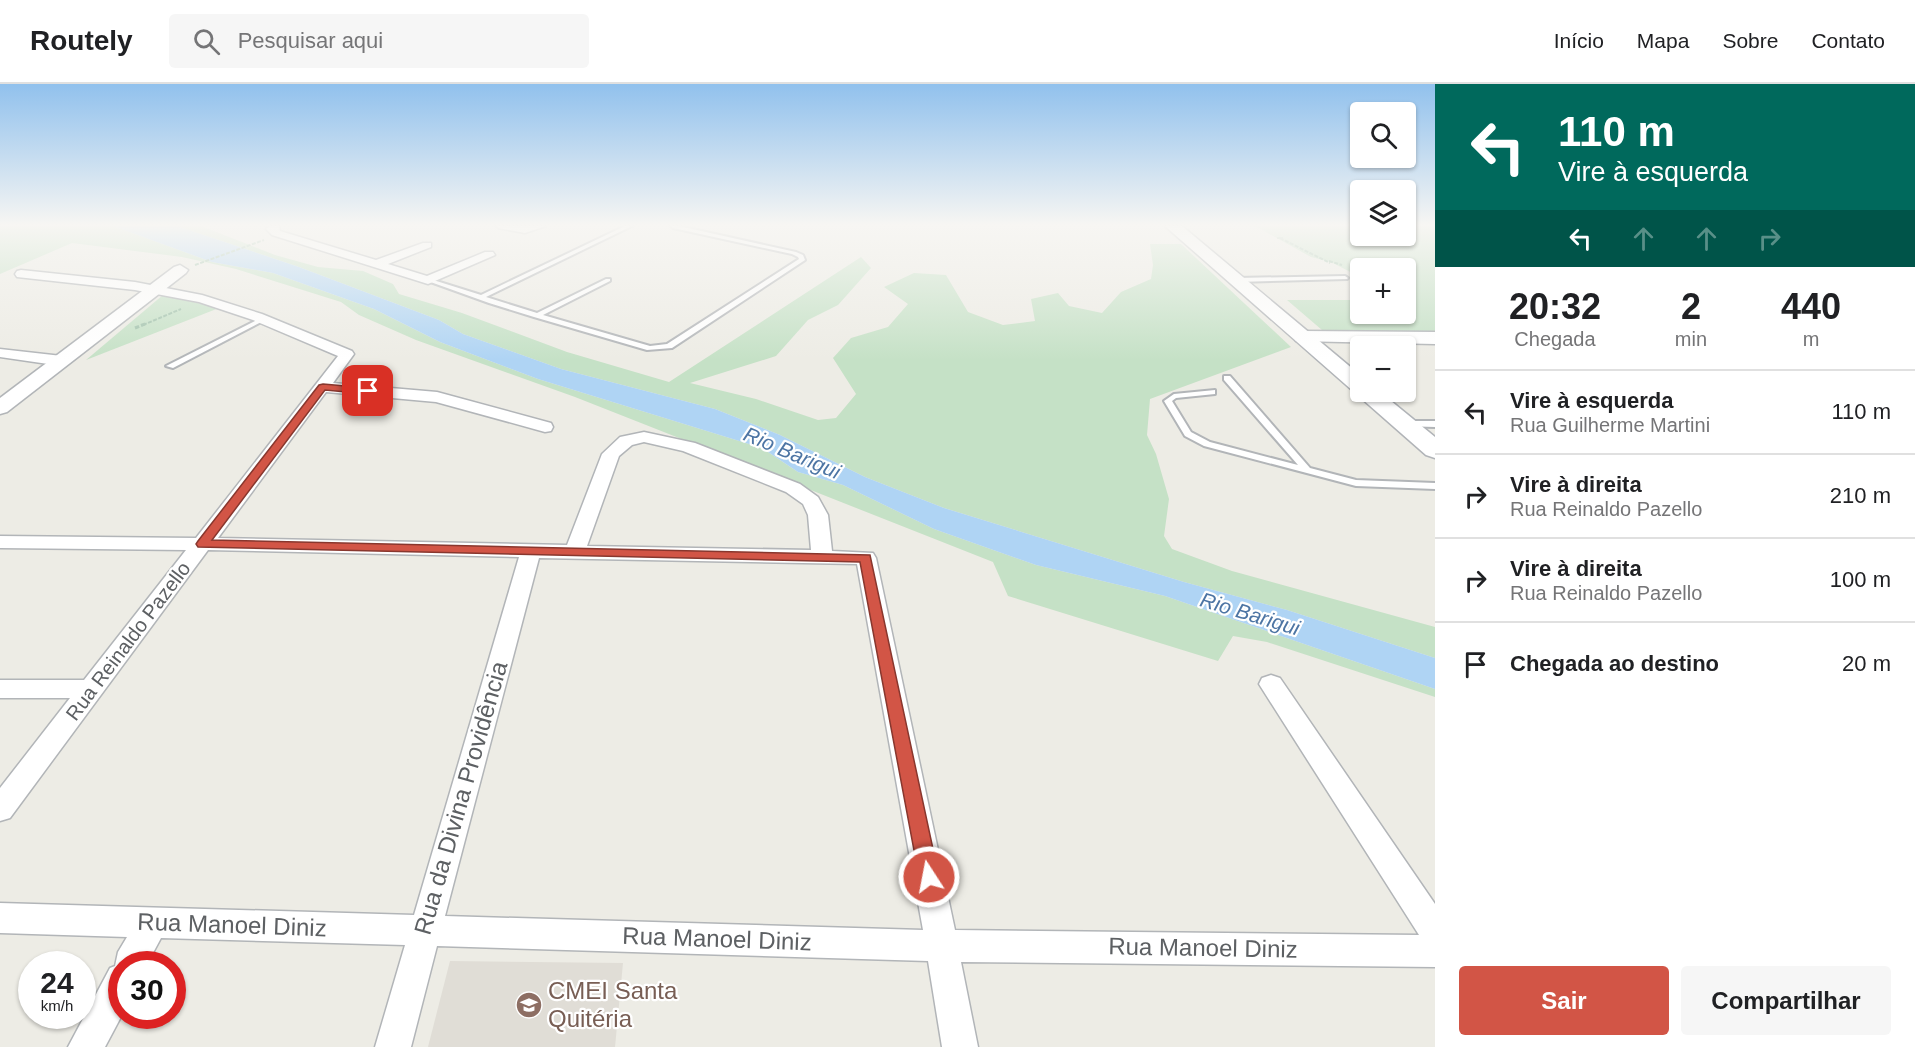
<!DOCTYPE html>
<html lang="pt">
<head>
<meta charset="utf-8">
<style>
	body { margin:0; font-family:Arial,sans-serif; background:#f6f6f6; color:#202124; height:100vh; display:flex; flex-direction:column; font-size:22px; white-space:nowrap }
	* { box-sizing:border-box; margin:0 }
	p { font-size:20px; color:#757577 }
	.icon { flex:none; width:33px; height:33px; fill:none; stroke:currentColor; stroke-width:2; stroke-linecap:round; stroke-linejoin:round }
	.map { position:relative; flex:1; overflow:hidden }
	.panel { display:flex; flex-direction:column; background:#fff; width:480px }
	.panel>* { flex:none }
	.guide { background:#00695c; color:#fff; overflow:hidden }
	.fabs { position:absolute; left:1350px; top:18px; display:grid; gap:12px }
	.fabs a { display:grid; place-items:center; width:66px; height:66px; border-radius:6px; background:#fff; box-shadow:0 2px 4px #0004; font-size:30px }
	.speed { position:absolute; left:18px; top:867px; display:flex; gap:12px; font-size:30px; font-weight:700; text-align:center }
	.speed>* { display:grid; place-content:center; width:78px; height:78px; border-radius:50%; background:#fff; box-shadow:0 2px 4px #0004; line-height:1 }
	.speed small { font-size:15px; font-weight:400 }
	.speed .limit { border:9px solid #d22; background:#fff; color:#111 }
	.pin { position:absolute; display:grid; place-items:center; width:51px; height:51px; color:#fff; margin:-26px; border-radius:12px; box-shadow:0 3px 9px #0006 }
	.me { position:absolute; width:66px; margin:-33px; rotate:349deg; stroke-linejoin:round; filter:drop-shadow(0 0 4px #0008) }
	.turn { display:flex; align-items:center; gap:21px; height:126px; padding:0 24px; font-size:27px }
	.turn .icon { width:78px; height:78px; stroke-width:2.5 }
	.turn b { display:block; font-size:42px; line-height:51px }
	.lanes { display:flex; align-items:center; height:57px; padding:0 24px; background:#0003; justify-content:center; gap:30px; direction:ltr }
	.lanes .off { opacity:.35 }
	.eta { display:flex; justify-content:space-evenly; align-items:center; height:102px; text-align:center }
	.eta b { font-size:36px; font-weight:600; line-height:42px }
	.action { display:flex; gap:12px; margin-top:auto; padding:12px 24px }
	.action a { flex:1; height:69px; border-radius:6px; background:#d25546; color:#fff; font-size:24px; font-weight:600; line-height:69px; text-align:center }
	.action a+a { background:#f6f6f6; color:#202124 }
	ul { padding:0; list-style:none }
	li { display:flex; align-items:center; gap:18px; height:84px; padding:0 24px; border-top:2px solid #e0e0e0 }
	li div { flex:1 }
	li b { display:block; font-size:22px }
	li em { font-style:normal }
	header { display:flex; align-items:center; gap:36px; box-sizing:border-box; height:84px; padding:0 30px; background:#fff; border-bottom:2px solid #e0e0e0 }
	header strong { font-size:28px }
	nav { display:flex; gap:33px; margin-inline-start:auto; font-size:21px }
	.search { width:420px; height:54px; background:#f6f6f6; display:flex; align-items:center; gap:15px; box-sizing:border-box; padding:0 21px; border-radius:6px; color:#757577; font-size:22px }
	main { display:flex; flex:1; min-height:0 }
	.map>svg:first-child { display:block }
	.education { fill:#e0ddd6 }
	.green { fill:#c5e1c6 }
	.water { fill:#afd4f4 }
	.lines { fill:none; stroke-linecap:round; stroke-linejoin:round }
	.service-casing { stroke:#b2b5b8; stroke-width:4 }
	.minor-casing { stroke:#b2b5b8; stroke-width:3 }
	.tertiary-casing { stroke:#b2b5b8; stroke-width:3 }
	.secondary-casing { stroke:#b1b4b8; stroke-width:3 }
	.path-far1 { stroke:#9fc1aa; stroke-width:2; stroke-dasharray:4 1.5; stroke-linecap:butt }
	.path { stroke:#9fc1aa; stroke-width:3; stroke-dasharray:4.5 2; stroke-linecap:butt }
	.service { fill:#fff; fill-rule:evenodd }
	.minor { fill:#fff; fill-rule:evenodd }
	.tertiary { fill:#fff; fill-rule:evenodd }
	.secondary { fill:#fff; fill-rule:evenodd }
	.route { fill:#d25546; stroke:#88372e; stroke-width:1.5 }
	.labels { text-anchor:middle; stroke-width:4.5; stroke-linejoin:round; paint-order:stroke }
	.street-label { font-size:20px; fill:#5d6063; stroke:#fff }
	.water-label { font-size:21px; font-style:italic; fill:#4d75a4; stroke:#fff }
	.near-street-label { font-size:24px; fill:#5d6063; stroke:#fff }
	.near-education-label { font-size:24px; fill:#785e54; stroke:#fff; text-anchor:start }
</style>
</head>
<body>
<header>
<strong>Routely</strong>
<div class="search"><svg class="icon" aria-label="search" viewBox="0 0 24 24"><circle cx="10" cy="10" r="6"/><path d="M15 15l6 6"/></svg>Pesquisar aqui</div>
<nav><a>Início</a><a>Mapa</a><a>Sobre</a><a>Contato</a></nav>
</header>
<main>
<div class="map">
<svg width="1435" height="963" viewBox="0 0 1435 963">
	<rect width="100%" height="100%" fill="#edece5"/>
	<polygon class="education" points="450,877 623,879 615,963 428,963"/>
	<g class="green">
		<polygon points="0,142 113,142 212,178 273,189 374,225 440,258 538,295 762,364 798,388 843,401 934,445 1036,481 1165,512 1435,605 1435,613 1267,558 1233,552 1218,577 1008,512 993,478 575,313 416,256 359,231 341,218 236,185 182,173 72,159 0,190"/>
		<polygon points="177,142 201,142 275,171 318,183 363,187 393,200 399,210 462,229 567,268 669,298 861,173 871,184 838,221 808,236 776,272 690,299 756,315 818,336 836,334 856,310 833,274 851,254 888,243 908,220 884,203 914,189 946,191 968,228 1003,241 1035,237 1031,215 1058,209 1069,222 1102,229 1121,208 1151,195 1153,181 1150,160 1181,160 1291,263 1150,315 1147,351 1156,370 1169,415 1164,452 1172,465 1232,487 1435,543 1435,574 1287,526 1184,498 944,424 865,393 780,351 715,325 561,285 463,250 439,236 299,183"/>
		<polygon points="1255,142 1360,142 1360,152 1406,152 1406,142 1435,142 1435,248 1322,246 1287,216 1360,216 1360,230 1406,230 1406,184 1360,184 1360,193 1331,178 1311,173"/>
		<polygon points="163,211 219,224 86,276"/>
	</g>
	<polygon class="water" points="113,142 177,142 299,183 439,236 463,250 561,285 715,325 780,351 865,393 944,424 1184,498 1287,526 1435,574 1435,605 1165,512 1036,481 934,445 843,401 798,388 762,364 538,295 440,258 374,225 273,189 212,178"/>
	<g class="lines">
		<defs>
			<g id="service">
				<polygon points="625,142 632,142 486,213 537,229 606,195 610,195 610,197 543,231 650,262 667,260 799,175 798,173 792,170 673,144 671,142 679,142 796,168 803,171 805,176 672,264 647,266 534,233 489,219 425,196 430,195 481,211"/>
				<polygon points="1345,192 1348,194 1347,195 1236,198 1233,196 1236,194"/>
				<polygon points="263,233 265,234 265,236 173,284 166,282"/>
				<polygon points="1224,292 1230,292 1310,384 1356,396 1435,399 1435,405 1356,402 1204,362 1185,352 1164,317 1174,310 1215,306 1215,310 1176,314 1172,317 1191,348 1210,358 1298,381 1224,296"/>
				<polygon points="1405,337 1435,337 1435,343 1402,342 1402,338"/>
			</g>
			<g id="minor">
				<polygon points="269,142 279,142 280,147 376,176 423,159 431,159 431,163 388,180 427,192 485,168 493,168 495,171 428,200 272,151 266,145"/>
				<polygon points="496,142 546,142 525,149 498,144"/>
				<path d="M21,186L135,198L202,211L262,230L352,267L354,270L333,299L437,308L551,339L553,343L551,347L545,348L436,318L326,308L218,454L567,461L602,370L620,353L644,348L695,359L800,400L818,413L828,431L832,467L873,469L876,474L955,846L1419,851L1259,600L1262,594L1271,591L1280,594L1435,820V883L961,878L978,963H942L928,877L437,862L411,963H375L405,861L161,854L147,880H122V931L105,963H68L110,884L115,882L118,868L127,853L0,849V819L414,831L519,473L208,466L10,734L0,737V704L70,614H0V596H84L186,466L0,464V452L196,454L338,272L253,236L199,218L135,206L17,193L15,190L17,187ZM644,358L683,367L786,408L803,420L808,431L811,466L587,462L619,372L632,361ZM539,474L857,480L923,846L445,832Z"/>
				<polygon points="0,265 62,272 70,277 62,282 0,273"/>
			</g>
			<g id="tertiary">
				<polygon points="180,181 188,186 186,189 7,328 0,330 0,314 174,183"/>
				<polygon points="1303,247 1435,248 1435,260 1296,257 1294,253 1296,249"/>
			</g>
			<polygon id="secondary" points="1165,142 1182,142 1360,291 1360,308 1380,308 1435,353 1435,374 1426,371"/>
		</defs>
		<use href="#service" class="service-casing"/>
		<use href="#minor" class="minor-casing"/>
		<use href="#tertiary" class="tertiary-casing"/>
		<use href="#secondary" class="secondary-casing"/>
		<g class="path-far1">
			<polyline points="1277,154 1280,154"/>
			<polyline points="1280,154 1283,154"/>
			<polyline points="1280,154 1330,179"/>
			<polyline points="1329,177 1342,181"/>
			<polyline points="195,181 264,156"/>
			<polyline points="143,241 181,225"/>
		</g>
		<polyline class="path" points="135,244 147,239"/>
		<use href="#service" class="service"/>
		<use href="#minor" class="minor"/>
		<use href="#tertiary" class="tertiary"/>
		<use href="#secondary" class="secondary"/>
	</g>
	<linearGradient id="sky" x2="0" y2="1"><stop stop-color="#91c1ed"/><stop offset="0.51" stop-color="#f7f6f3"/><stop offset="1" stop-color="#f7f6f3" stop-opacity="0"/></linearGradient>
	<rect width="1435" height="276" fill="url(#sky)"/>
	<polygon class="route" points="323,300 368,304 373,307 368,310 325,306 212,456 870,471 939,793 936,800 929,802 922,800 919,793 860,478 198,463 196,460 198,457 319,301"/>
	<defs>
		<symbol id="school-disc" viewBox="-11 -11 22 22"><circle r="9.5" fill="#8d6e63" stroke="#fff"/><path d="M0-5L7-2L0 1L-7-2ZM-4 1L0 2.5L4 1V4Q0 6-4 4Z" fill="#fff"/></symbol>
	</defs>
	<g fill-rule="evenodd">
		<use href="#school-disc" x="514" y="906" width="30" height="30"/>
	</g>
	<g class="labels">
		<g class="street-label">
			<text transform="translate(128 557) rotate(-53)" y="7">Rua Reinaldo Pazello</text>
		</g>
		<g class="water-label">
			<text transform="translate(792 369) rotate(23)" y="7">Rio Barigui</text>
			<text transform="translate(1250 530) rotate(17)" y="7">Rio Barigui</text>
		</g>
		<g class="near-street-label">
			<text transform="translate(461 714) rotate(-74)" y="8">Rua da Divina Providência</text>
			<text transform="translate(232 841) rotate(2)" y="8">Rua Manoel Diniz</text>
			<text transform="translate(717 855) rotate(2)" y="8">Rua Manoel Diniz</text>
			<text transform="translate(1203 864) rotate(1)" y="8">Rua Manoel Diniz</text>
		</g>
		<g class="near-education-label">
			<text x="548" y="915">CMEI Santa<tspan x="548" dy="28">Quitéria</tspan></text>
		</g>
	</g>
</svg>
<div class="fabs">
<a><svg class="icon" aria-label="search" viewBox="0 0 24 24"><circle cx="10" cy="10" r="6"/><path d="M15 15l6 6"/></svg></a>
<a><svg class="icon" aria-label="layers" viewBox="0 0 24 24"><path d="M12 4l9 5-9 5-9-5zM3 14l9 5 9-5"/></svg></a>
<a>+</a>
<a>−</a>
</div>
<div class="speed"><div>24<small>km/h</small></div><div class="limit">30</div></div>
<div class="pin" style="left:368px;top:307px;background:#d93025"><svg class="icon" aria-label="arrive" viewBox="0 0 24 24"><path d="M6 21V4h12l-3 4 3 4H6"/></svg></div>
<svg class="me" style="left:929px;top:793px" viewBox="-20 -20 40 40"><circle r="17" fill="#d25546" stroke="#fff" stroke-width="3"/><path d="M0-11L8 9 0 5-8 9z" fill="#fff"/></svg>
</div>
<section class="panel">
<div class="guide">
<div class="turn"><svg class="icon" aria-label="left" viewBox="0 0 24 24"><path d="M17 20v-9H6M10 6l-5 5 5 5"/></svg><div><b>110 m</b>Vire à esquerda</div></div>
<div class="lanes"><svg class="icon" aria-label="left" viewBox="0 0 24 24"><path d="M17 20v-9H6M10 6l-5 5 5 5"/></svg><svg class="icon off" aria-label="ahead" viewBox="0 0 24 24"><path d="M12 20V5M6 11l6-6 6 6"/></svg><svg class="icon off" aria-label="ahead" viewBox="0 0 24 24"><path d="M12 20V5M6 11l6-6 6 6"/></svg><svg class="icon off" aria-label="right" viewBox="0 0 24 24"><path d="M7 20v-9h11M14 6l5 5-5 5"/></svg></div>
</div>
<div class="eta">
<div><b>20:32</b><p>Chegada</p></div>
<div><b>2</b><p>min</p></div>
<div><b>440</b><p>m</p></div>
</div>
<ul>
<li><svg class="icon" aria-label="left" viewBox="0 0 24 24"><path d="M17 20v-9H6M10 6l-5 5 5 5"/></svg><div><b>Vire à esquerda</b><p>Rua Guilherme Martini</p></div><em>110 m</em></li>
<li><svg class="icon" aria-label="right" viewBox="0 0 24 24"><path d="M7 20v-9h11M14 6l5 5-5 5"/></svg><div><b>Vire à direita</b><p>Rua Reinaldo Pazello</p></div><em>210 m</em></li>
<li><svg class="icon" aria-label="right" viewBox="0 0 24 24"><path d="M7 20v-9h11M14 6l5 5-5 5"/></svg><div><b>Vire à direita</b><p>Rua Reinaldo Pazello</p></div><em>100 m</em></li>
<li><svg class="icon" aria-label="arrive" viewBox="0 0 24 24"><path d="M6 21V4h12l-3 4 3 4H6"/></svg><div><b>Chegada ao destino</b></div><em>20 m</em></li>
</ul>
<div class="action"><a>Sair</a><a>Compartilhar</a></div>
</section>
</main>
</body>
</html>
